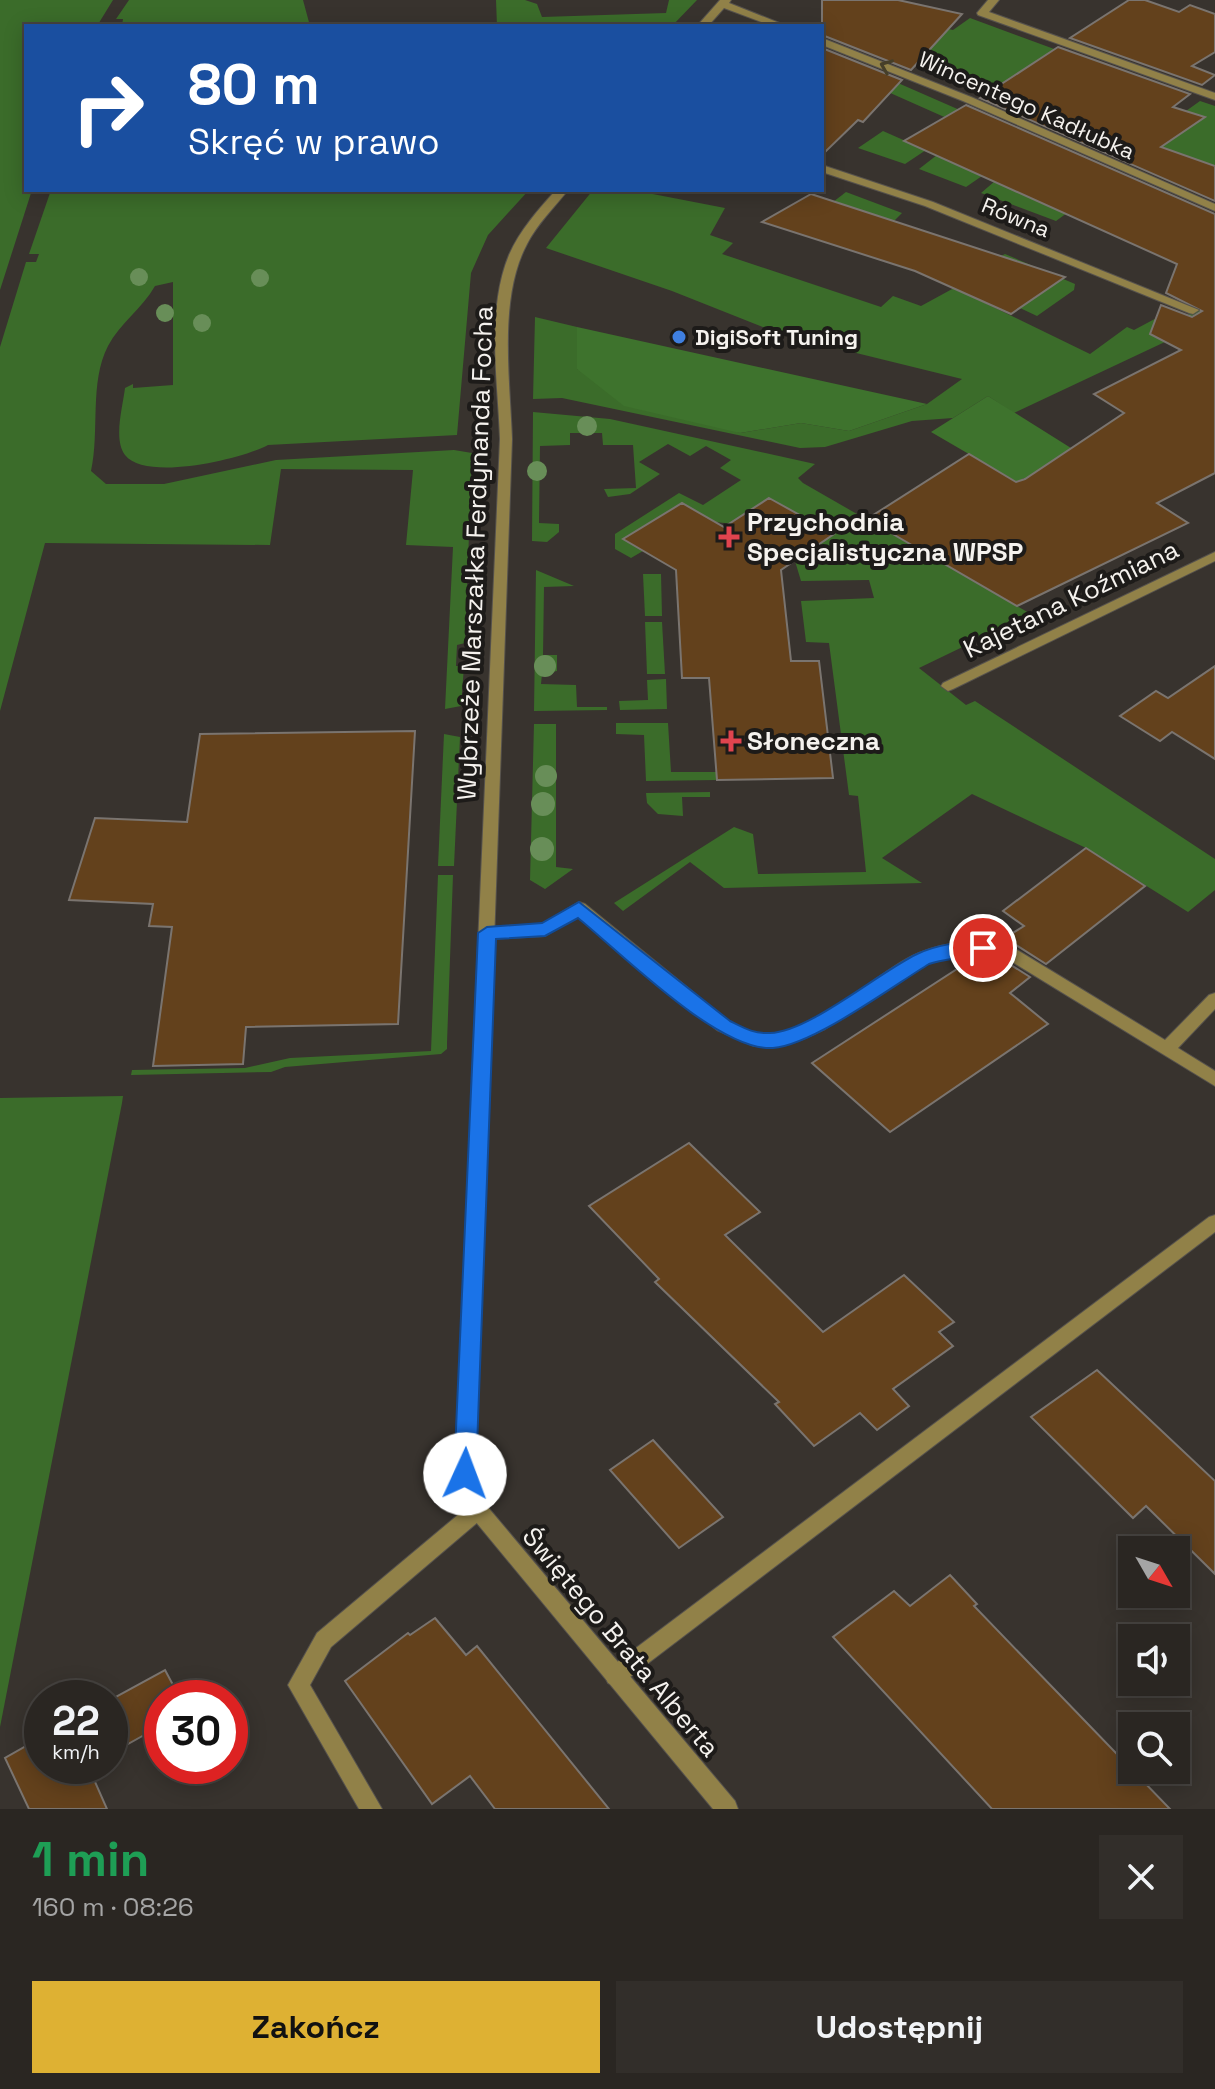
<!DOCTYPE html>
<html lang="pl">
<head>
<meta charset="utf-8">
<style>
	body { margin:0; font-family:"Space Grotesk",sans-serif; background:#322e2a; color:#f1f3f6; height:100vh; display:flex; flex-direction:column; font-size:30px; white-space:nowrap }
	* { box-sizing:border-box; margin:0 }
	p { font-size:26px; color:#a5a5a5 }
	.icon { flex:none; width:44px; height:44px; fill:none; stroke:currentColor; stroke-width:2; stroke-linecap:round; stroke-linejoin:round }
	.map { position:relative; height:1809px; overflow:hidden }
	.details { display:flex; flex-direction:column; background:#2a2622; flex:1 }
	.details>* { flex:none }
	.guide { position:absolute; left:24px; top:24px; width:800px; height:168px; border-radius:0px; box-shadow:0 4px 20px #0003,0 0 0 2px #464340; background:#1a4fa0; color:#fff; overflow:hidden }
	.needle { width:52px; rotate:129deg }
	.tools { position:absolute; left:1118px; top:1536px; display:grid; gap:16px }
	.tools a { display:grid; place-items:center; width:72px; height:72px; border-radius:0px; background:#2a2622; box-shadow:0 4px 20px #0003,0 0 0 2px #464340; font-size:40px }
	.speed { position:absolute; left:24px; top:1680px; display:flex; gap:16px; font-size:40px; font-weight:700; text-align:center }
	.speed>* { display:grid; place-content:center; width:104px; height:104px; border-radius:50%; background:#2a2622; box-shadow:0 4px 20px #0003,0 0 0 2px #464340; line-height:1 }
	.speed small { font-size:20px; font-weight:400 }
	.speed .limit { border:12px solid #d22; background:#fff; color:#111 }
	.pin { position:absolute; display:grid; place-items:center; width:68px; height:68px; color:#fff; margin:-34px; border:4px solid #fff; border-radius:50%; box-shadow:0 2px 8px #0007 }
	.me { position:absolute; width:88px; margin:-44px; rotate:2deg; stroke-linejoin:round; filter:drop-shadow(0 0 6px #0008) }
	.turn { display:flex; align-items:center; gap:28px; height:168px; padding:0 32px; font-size:36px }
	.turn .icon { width:104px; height:104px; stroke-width:2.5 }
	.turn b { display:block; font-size:56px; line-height:68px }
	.round { display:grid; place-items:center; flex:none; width:84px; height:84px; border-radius:0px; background:#322e2a }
	.overview { display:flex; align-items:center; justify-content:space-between; height:136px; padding:0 32px }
	h1 { font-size:48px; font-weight:600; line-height:60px; color:#1e9e55 }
	.action { display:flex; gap:16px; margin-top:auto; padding:16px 32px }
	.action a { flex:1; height:92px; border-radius:0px; background:#deb133; color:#111; font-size:32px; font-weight:600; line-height:92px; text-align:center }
	.action a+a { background:#322e2a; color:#f1f3f6 }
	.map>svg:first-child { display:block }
	.green { fill:#3b6c2a }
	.forest { fill:#3e732d }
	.building { fill:#63411c; stroke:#7a746f; stroke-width:2 }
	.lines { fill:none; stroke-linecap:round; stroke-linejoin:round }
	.service-casing { stroke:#56524d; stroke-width:2 }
	.minor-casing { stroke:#56524d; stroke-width:2 }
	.service { fill:#918148; fill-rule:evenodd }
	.minor { fill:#918148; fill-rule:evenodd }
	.tree { fill:#688e58 }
	.oneway { stroke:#463f29 }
	.route { fill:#1a73e8; stroke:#114b97; stroke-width:2 }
	.shop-dot { fill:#3f7fe0; stroke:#1d1b19; stroke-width:3 }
	.health-dot { fill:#e0444e; stroke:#1d1b19; stroke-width:3 }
	.labels { text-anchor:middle; stroke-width:8; stroke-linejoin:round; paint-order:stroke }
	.far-street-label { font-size:22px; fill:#f5f2ee; stroke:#1d1b19 }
	.far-poi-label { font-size:22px; font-weight:bold; fill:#f5f2ee; stroke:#1d1b19; text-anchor:start }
	.poi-label { font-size:26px; font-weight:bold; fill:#f5f2ee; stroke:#1d1b19; text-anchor:start }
	.street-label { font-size:26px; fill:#f5f2ee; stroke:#1d1b19 }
</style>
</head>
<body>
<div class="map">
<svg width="1215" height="1809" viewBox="0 0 1215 1809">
	<rect width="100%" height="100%" fill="#38332e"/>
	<g class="green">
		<polygon points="0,0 113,0 97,26 26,26 26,190 32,190 0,290"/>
		<polygon points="129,0 303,0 310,26 112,26 122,25 123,19 116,19"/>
		<polygon points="496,0 525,0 537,4 542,17 666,13 669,0 697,0 672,26 497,26"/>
		<polygon points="868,12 953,30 970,18 1076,57 1012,79 987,93 914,64"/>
		<polygon points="898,83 1115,178 1056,221 981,193 995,181 1061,169 888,92"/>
		<polygon points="1200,101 1215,106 1215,193 1141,161 1203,118 1186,111"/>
		<polygon points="883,131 926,150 905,164 858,148"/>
		<polygon points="937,155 982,176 966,187 919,169"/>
		<path d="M51,190H529L488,235L471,273L457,435L268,445C242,459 146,482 125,455C113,439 123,406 125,388L133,384V388L173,385V282L155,286C142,309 120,323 108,346C89,383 100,431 91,471L106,484H164L276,460L454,450L472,453L465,643L457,645L456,666H464L461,706L445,709L453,547L406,545L413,470L281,469L270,545L45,543L0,711V347L26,262H36L39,254H29Z"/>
		<polygon points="593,190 632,190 725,208 710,235 733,243 722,254 881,307 893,296 921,306 954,288 1090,354 1127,327 1134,330 1164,314 1180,322 1201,304 1215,354 1184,333 1014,413 988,396 953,418 912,421 825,447 800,448 562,398 533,399 535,317 577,327 577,369 740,433 801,423 849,431 927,404 962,379 783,335 672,291 546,248"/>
		<polygon points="846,192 902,213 894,221 833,202"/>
		<polygon points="1005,254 1075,284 1074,290 1037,316 1020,308 1055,284 997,258"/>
		<polygon points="533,412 610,419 815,464 798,478 803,483 1031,614 919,668 966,705 975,701 1215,859 1215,890 1188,912 1086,848 972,794 882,858 922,883 724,888 690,862 623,911 614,903 734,827 753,834 758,874 866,872 858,796 849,795 829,643 806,642 801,601 874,598 869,580 801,581 795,561 833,534 715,522 681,503 624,539 643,551 631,558 615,549 615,534 679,493 703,505 741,480 720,468 731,460 706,446 690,456 668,444 639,462 660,474 630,494 608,497 604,489 636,488 633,445 603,445 602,433 570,433 570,445 540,446 539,523 559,524 559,532 547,542 532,541"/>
		<polygon points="536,570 574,586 544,587 543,655 557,655 557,671 542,674 541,684 576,685 577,707 607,707 607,710 534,711"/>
		<polygon points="643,574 661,574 662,616 645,616"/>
		<polygon points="645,622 662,622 665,674 647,674"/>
		<polygon points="666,679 667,709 620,710 619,701 648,700 647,680"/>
		<polygon points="616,723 668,723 671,772 717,772 717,780 646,781 644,735 616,734"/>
		<polygon points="534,724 556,724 556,867 573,869 545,889 530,880"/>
		<polygon points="444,734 460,737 454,866 438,866"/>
		<polygon points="710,792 710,797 682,797 683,816 658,814 647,803 646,793"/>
		<polygon points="438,875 453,875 447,1043 447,1049 441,1054 285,1067 271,1072 131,1075 132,1070 245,1068 290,1058 431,1051"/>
		<polygon points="123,1096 122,1103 0,1727 0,1098"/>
	</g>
	<g class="forest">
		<polygon points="577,327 927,404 849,431 801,423 740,433 624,406 577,369"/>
		<polygon points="988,396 1106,470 1057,497 1024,478 1017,482 931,432"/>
	</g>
	<g class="building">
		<polygon points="822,0 898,0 962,14 911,70 822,35"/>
		<polygon points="1129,0 1145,0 1179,12 1190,5 1215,14 1215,52 1192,66 1215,75 1202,85 1070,38"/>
		<polygon points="1058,47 1190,94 1173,107 1205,117 1161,147 1215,166 1215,201 980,98"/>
		<polygon points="822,48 902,80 863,122 858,120 822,155"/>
		<polygon points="966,105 1215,214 1215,473 1157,503 1188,523 1017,606 867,519 969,454 1016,482 1025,479 1124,413 1094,394 1181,350 1150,334 1161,305 1192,317 1202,311 1166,293 1177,264 904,141"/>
		<polygon points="811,194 1065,277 1011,314 915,271 762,222"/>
		<polygon points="769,498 834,534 781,570 791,661 819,661 833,778 717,780 709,678 682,678 676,570 623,539 682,503 724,527"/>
		<polygon points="1215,666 1215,759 1172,732 1160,741 1120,716 1156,691 1168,698"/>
		<polygon points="415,731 398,1024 246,1027 243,1064 153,1066 172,927 149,926 153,904 69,900 95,818 187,822 200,734"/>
		<polygon points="1086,848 1145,886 1046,964 1016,945 1000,941 1024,926 1003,911"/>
		<polygon points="974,958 1003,960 1030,977 1010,993 1048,1024 890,1132 812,1063"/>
		<polygon points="689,1143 760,1212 725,1235 823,1332 904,1275 954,1322 939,1332 953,1346 893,1389 909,1406 877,1430 860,1413 814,1446 775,1404 779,1402 655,1282 659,1279 589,1206"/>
		<polygon points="1097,1370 1215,1481 1215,1574 1146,1506 1133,1518 1031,1417"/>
		<polygon points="653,1440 723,1517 679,1548 610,1470"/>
		<polygon points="950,1575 977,1604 974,1606 1170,1809 992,1809 833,1637 894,1591 910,1606"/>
		<polygon points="435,1618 466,1655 477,1646 609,1809 495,1809 470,1776 432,1804 345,1681 408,1633 410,1635"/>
		<polygon points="165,1670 180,1698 162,1698 162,1725 110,1754 110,1700"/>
		<polygon points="42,1737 42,1766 88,1766 107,1809 29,1809 5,1758"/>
	</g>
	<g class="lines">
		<defs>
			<g id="service">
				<path d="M579,902L585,904C619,932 654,960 688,988C708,1004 728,1026 753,1033C804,1048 873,972 919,953C948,941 983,938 1014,948L1165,1040L1209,995L1215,993V1009L1178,1048L1215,1071V1086L1004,957L986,955H955L931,961L909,972L825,1029L803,1039L775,1047L754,1046L717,1030L578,916L545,936L487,939L479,933L487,927L542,924Z"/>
				<polygon points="1215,1215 1215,1232 622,1683 615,1686 608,1683 605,1676 608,1669 1209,1217"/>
				<polygon points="478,1501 485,1504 488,1510 485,1516 331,1647 310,1685 382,1809 359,1809 288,1685 317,1633 471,1504"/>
			</g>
			<g id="minor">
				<polygon points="720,0 731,0 729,3 787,26 772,26 724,8 708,26 697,26"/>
				<polygon points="988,0 999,0 989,12 1215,93 1215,100 978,15 977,13"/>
				<polygon points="822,38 971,97 1215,204 1215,211 963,101 822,45"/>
				<polygon points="822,165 933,202 1199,310 1193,314 1189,313 925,206 822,172"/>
				<path d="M556,190H568C554,208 537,224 527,244C498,298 510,380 512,439L475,1474L486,1505L735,1801L738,1809H713L471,1516L455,1474L500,439C498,381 486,311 509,255C520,230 538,210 556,190Z"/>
				<polygon points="1215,552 1215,561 953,689 948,691 941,686 943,683"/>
			</g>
		</defs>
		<use href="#service" class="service-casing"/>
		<use href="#minor" class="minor-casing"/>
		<use href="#service" class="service"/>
		<use href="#minor" class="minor"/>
	</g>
	<g class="tree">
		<circle cx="139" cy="277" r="9"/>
		<circle cx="260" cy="278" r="9"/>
		<circle cx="165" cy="313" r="9"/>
		<circle cx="202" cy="323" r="9"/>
		<circle cx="587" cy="426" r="10"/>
		<circle cx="537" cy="471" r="10"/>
		<circle cx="545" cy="666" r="11"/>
		<circle cx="546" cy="776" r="11"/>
		<circle cx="543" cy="804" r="12"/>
		<circle cx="542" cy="849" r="12"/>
	</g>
	<defs><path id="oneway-chevron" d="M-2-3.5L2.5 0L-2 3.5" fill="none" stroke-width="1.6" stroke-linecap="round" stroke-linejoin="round" transform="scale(2)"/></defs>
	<use class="oneway" href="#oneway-chevron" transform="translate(886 66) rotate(-158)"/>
	<path class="route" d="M579,902L730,1021C744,1028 754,1034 770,1033C809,1032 879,972 917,954C939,944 959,942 983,941L992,948C986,956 945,958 929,964C893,986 813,1045 773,1048C719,1052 621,953 578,918L545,936L496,939L476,1474L473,1481L465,1484L457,1481L454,1474L478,933L487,927L542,923Z"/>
	<circle class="shop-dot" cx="679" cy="337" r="8"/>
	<g class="health-dot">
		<path d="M725 525h8v8h8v8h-8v8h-8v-8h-8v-8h8z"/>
		<path d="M727 729h8v8h8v8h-8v8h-8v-8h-8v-8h8z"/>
	</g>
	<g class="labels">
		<g class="far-street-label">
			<text transform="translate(1027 105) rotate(24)" y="8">Wincentego Kadłubka</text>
			<text transform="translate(1016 217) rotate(22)" y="8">Równa</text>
		</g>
		<g class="far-poi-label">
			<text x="695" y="345">DigiSoft Tuning</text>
		</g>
		<g class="poi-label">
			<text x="747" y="531">Przychodnia<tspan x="747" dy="30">Specjalistyczna WPSP</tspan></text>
			<text x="747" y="750">Słoneczna</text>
		</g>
		<g class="street-label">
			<text transform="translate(475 553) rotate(-88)" y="9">Wybrzeże Marszałka Ferdynanda Focha</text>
			<text transform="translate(1071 599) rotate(-26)" y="9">Kajetana Koźmiana</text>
			<text transform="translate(621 1642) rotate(50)" y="9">Świętego Brata Alberta</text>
		</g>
	</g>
</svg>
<div class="tools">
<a><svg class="needle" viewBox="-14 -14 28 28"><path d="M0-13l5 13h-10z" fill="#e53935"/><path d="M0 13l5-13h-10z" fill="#a5a5a5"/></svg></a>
<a><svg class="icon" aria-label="sound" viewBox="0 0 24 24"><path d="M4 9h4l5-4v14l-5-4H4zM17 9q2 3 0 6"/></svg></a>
<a><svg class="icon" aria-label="search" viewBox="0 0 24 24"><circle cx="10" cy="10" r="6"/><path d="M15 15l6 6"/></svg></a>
</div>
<div class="speed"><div>22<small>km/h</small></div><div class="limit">30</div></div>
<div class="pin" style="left:983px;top:948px;background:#d93025"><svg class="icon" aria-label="arrive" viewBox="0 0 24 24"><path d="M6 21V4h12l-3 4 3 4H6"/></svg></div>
<svg class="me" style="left:465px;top:1474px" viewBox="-20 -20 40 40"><circle r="19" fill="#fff"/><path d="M0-13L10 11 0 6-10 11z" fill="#1a73e8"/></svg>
<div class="guide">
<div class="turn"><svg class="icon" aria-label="right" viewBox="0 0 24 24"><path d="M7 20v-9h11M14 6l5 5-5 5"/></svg><div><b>80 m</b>Skręć w prawo</div></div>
</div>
</div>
<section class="details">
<div class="overview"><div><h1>1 min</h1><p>160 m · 08:26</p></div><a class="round"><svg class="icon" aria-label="close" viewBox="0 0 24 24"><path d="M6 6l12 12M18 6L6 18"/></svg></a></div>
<div class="action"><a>Zakończ</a><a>Udostępnij</a></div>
</section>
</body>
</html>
